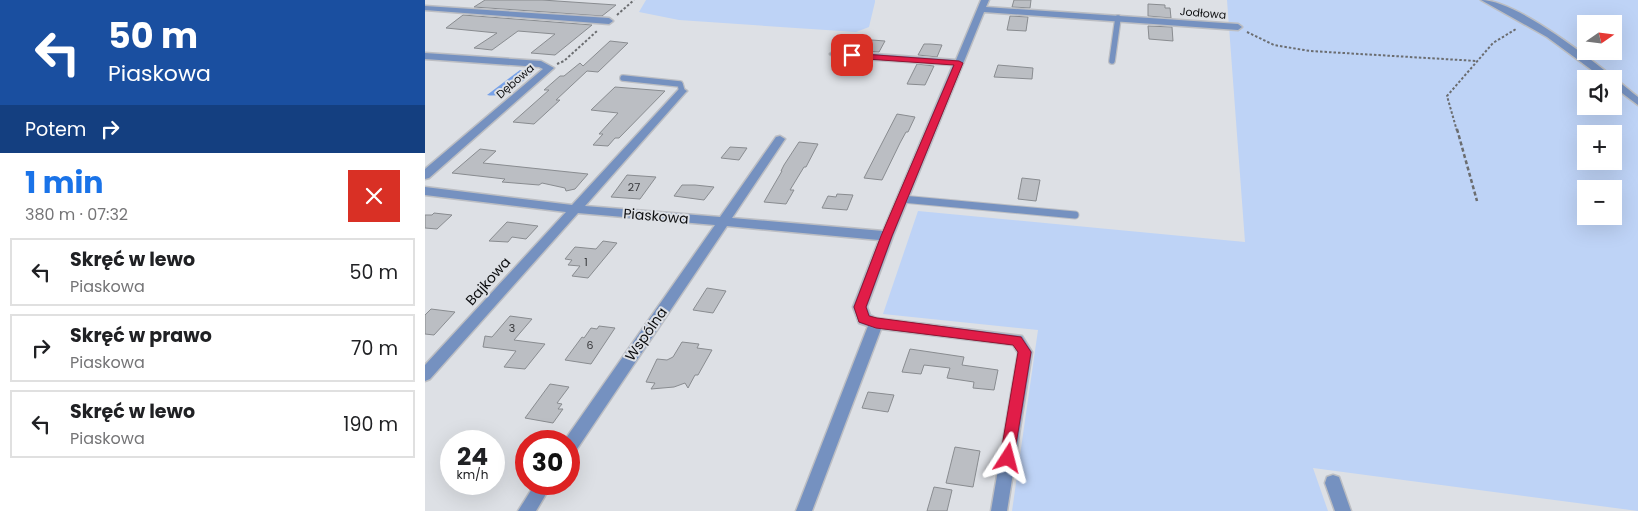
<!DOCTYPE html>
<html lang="pl">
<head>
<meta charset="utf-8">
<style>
	body { margin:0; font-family:Poppins,sans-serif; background:#f2f2f2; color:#202124; height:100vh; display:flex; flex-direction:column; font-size:19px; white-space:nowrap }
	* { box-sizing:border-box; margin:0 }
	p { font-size:16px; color:#757577 }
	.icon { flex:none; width:28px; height:28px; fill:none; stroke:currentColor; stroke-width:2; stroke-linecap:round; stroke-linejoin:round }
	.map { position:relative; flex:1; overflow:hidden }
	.panel { display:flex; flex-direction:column; background:#fff; width:425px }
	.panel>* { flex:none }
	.guide { background:#1a4fa0; color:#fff; overflow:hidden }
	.needle { width:32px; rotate:76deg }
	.fabs { position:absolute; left:1152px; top:15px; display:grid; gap:10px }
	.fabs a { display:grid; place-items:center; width:45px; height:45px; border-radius:0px; background:#fff; box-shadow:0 5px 20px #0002; font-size:25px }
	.speed { position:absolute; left:15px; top:430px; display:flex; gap:10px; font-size:25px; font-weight:700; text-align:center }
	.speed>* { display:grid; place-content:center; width:65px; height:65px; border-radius:50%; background:#fff; box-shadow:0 5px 20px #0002; line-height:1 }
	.speed small { font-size:12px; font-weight:400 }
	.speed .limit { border:8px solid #d22; background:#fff; color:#111 }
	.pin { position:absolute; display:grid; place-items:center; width:42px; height:42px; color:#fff; margin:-21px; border-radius:10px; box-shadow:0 2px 8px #0006 }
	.me { position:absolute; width:55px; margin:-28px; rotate:9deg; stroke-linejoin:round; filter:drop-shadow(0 0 4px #0008) }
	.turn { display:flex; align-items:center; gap:18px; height:105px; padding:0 25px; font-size:22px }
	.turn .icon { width:65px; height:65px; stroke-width:2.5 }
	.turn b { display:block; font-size:35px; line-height:42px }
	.then { display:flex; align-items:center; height:48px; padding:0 25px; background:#0003; gap:10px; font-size:19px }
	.round { display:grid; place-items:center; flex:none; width:52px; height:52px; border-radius:0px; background:#f2f2f2 }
	.summary { display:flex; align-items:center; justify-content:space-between; height:85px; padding:0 25px }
	h1 { font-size:30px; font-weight:700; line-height:38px; color:#1a73e8 }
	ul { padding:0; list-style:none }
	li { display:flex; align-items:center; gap:15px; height:68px; margin:0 10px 8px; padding:0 15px; border:2px solid #e0e0e0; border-radius:0px }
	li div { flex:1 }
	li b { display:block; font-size:19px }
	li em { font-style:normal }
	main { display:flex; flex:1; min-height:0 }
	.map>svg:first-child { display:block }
	.green { fill:#bed3f6; fill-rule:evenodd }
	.water { fill:#78a2e8 }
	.building { fill:#bbbec3; stroke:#898c90 }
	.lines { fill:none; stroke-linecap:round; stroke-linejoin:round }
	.lane-far1-casing { stroke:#bcbec3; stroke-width:8 }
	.lane-casing { stroke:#bcbec3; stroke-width:9 }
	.street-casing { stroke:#bcbec3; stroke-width:3 }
	.path-far1 { stroke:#6b6d70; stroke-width:2; stroke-dasharray:2.5 2; stroke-linecap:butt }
	.path { stroke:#6b6d70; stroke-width:2.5; stroke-dasharray:4 2.5; stroke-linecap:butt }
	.lane-far1 { stroke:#7591c0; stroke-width:5.5 }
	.lane { stroke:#7591c0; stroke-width:7 }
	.street { fill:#7591c0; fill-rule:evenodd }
	.route { fill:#e11d48; stroke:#92132f }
	.labels { text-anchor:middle; stroke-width:4; stroke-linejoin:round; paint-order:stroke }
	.far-street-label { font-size:11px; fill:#0c0d0f; stroke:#dde0e5 }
	.number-label { font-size:11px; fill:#38393c }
	.street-label { font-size:14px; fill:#0c0d0f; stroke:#dde0e5 }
</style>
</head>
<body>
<main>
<section class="panel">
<div class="guide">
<div class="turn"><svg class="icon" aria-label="left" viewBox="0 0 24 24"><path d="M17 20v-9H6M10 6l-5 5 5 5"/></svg><div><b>50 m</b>Piaskowa</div></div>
<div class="then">Potem<svg class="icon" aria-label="right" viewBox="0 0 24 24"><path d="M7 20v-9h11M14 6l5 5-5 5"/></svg></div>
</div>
<div class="summary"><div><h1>1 min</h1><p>380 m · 07:32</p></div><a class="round" style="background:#d93025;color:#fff"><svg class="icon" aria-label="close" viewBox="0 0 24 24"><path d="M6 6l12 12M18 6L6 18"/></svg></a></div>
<ul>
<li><svg class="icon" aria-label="left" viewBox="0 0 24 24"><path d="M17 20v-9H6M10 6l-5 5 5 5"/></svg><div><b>Skręć w lewo</b><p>Piaskowa</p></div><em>50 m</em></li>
<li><svg class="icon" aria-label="right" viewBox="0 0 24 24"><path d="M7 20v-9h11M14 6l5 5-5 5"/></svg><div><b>Skręć w prawo</b><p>Piaskowa</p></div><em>70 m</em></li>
<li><svg class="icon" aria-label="left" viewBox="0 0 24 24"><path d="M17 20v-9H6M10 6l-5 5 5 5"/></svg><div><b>Skręć w lewo</b><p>Piaskowa</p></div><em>190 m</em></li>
</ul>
</section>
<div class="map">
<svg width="1213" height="511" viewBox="0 0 1213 511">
	<rect width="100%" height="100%" fill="#dde0e5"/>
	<g class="green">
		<polygon points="221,0 450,0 450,2 444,27 431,32 254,20 214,12"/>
		<path d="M802,0H1213V511L888,468L903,511H587L613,330L458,314L493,211L820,242ZM1161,24H1189V51H1161ZM1161,79H1189V106H1161ZM1161,134H1189V161H1161ZM1161,189H1189V216H1161Z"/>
	</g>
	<path class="water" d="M95,70L109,72C97,82 80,99 62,95Z"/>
	<g class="building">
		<polygon points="60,0 117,0 191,5 177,16 49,7"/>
		<polygon points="589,0 606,0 605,8 587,7"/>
		<polygon points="723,4 740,5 740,8 745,8 746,18 723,16"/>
		<polygon points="38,15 167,25 130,55 106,53 130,34 93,31 67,50 49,48 72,33 21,28"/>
		<polygon points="585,16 603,17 601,31 582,30"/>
		<polygon points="723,26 747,27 748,41 724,39"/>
		<polygon points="447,40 460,41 454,52 440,51"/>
		<polygon points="185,41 203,43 173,72 162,71 131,100 135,100 109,124 88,122 124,90 119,90 135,76 139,76 155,63 158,66"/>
		<polygon points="499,44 505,44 517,45 512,57 493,55"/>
		<polygon points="492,64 509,66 500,85 482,84"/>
		<polygon points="573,65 608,68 607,79 569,77"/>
		<polygon points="190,87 240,91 194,138 190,138 183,146 168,145 178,134 174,134 193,113 166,110"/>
		<polygon points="472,114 490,117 483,132 481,132 475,143 457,180 439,178"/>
		<polygon points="374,142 393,144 381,167 379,167 365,190 369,190 361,204 339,202 357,171 356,171 359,165"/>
		<polygon points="305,147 322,148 314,160 296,158"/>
		<polygon points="55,149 71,151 58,163 163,174 150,189 141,191 140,188 117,183 114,185 77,182 80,179 27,173"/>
		<polygon points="202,175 231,177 215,199 186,197"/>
		<polygon points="597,178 615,180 611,201 593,199"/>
		<polygon points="257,185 270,185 289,187 279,200 249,196"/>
		<polygon points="412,194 428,195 422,210 397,208 403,196 411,197"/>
		<polygon points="9,213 27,215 12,229 0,228 0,215 7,215"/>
		<polygon points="82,222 113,226 101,239 87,237 83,242 64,241"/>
		<polygon points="178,241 192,243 163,278 147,276 155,266 143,265 147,260 140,259 150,247 171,249"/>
		<polygon points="282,288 301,291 288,313 268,310"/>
		<polygon points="6,309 30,312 9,335 0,334 0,315"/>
		<polygon points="85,316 107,319 89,340 120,344 100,369 79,367 91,351 58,347 60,336 67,337"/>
		<polygon points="174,326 190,328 166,364 140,360 157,337 159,338 166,328 172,329"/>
		<polygon points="257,342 274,344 272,348 287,350 273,375 270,375 263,388 260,383 249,387 226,389 230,383 221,382 232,359 242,360 248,357"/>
		<polygon points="485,349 539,357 537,365 573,370 569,390 548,388 549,382 522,378 525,368 499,365 496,374 477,372"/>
		<polygon points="125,384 144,387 132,403 137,404 133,409 138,409 128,423 100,418"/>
		<polygon points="443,392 469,395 463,412 437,408"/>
		<polygon points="530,447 555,451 548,487 521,483"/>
		<polygon points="509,487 527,490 522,511 502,511"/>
	</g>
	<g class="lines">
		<defs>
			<g id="lane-far1">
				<polyline points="687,61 693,18"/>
				<polyline points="198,78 255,84 257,91"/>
			</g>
			<polyline id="lane" points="477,199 650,215"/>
			<g id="street">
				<polygon points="556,0 564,0 561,7 813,24 817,27 813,30 559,12 468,236 442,307 445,315 451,318 597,336 607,352 582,511 566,511 593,353 588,345 456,329 387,511 371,511 443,326 434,323 428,307 454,240 302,226 150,452 144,454 144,441 139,441 290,225 153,213 5,379 0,381 0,365 141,212 0,195 0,187 147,205 254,89 257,88 262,91 260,93 160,206 295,217 351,137 355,136 360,139 307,218 458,231 528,65 409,57 405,54 409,51 531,60"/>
				<path d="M1056,0C1095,0 1182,72 1213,97V105L1189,87V79H1179L1122,37Z"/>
				<polygon points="0,6 184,18 188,21 184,24 0,10"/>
				<polygon points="0,53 116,61 129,68 4,178 0,179 0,169 118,69 114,67 0,59"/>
				<polygon points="908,475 914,477 926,511 910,511 900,483 902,477"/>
				<polygon points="110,484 127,484 111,511 93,511"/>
			</g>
		</defs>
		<use href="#lane-far1" class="lane-far1-casing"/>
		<use href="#lane" class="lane-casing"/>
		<use href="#street" class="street-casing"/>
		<g class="path-far1">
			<polyline points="192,15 209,0"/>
			<polyline points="822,32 849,45 885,51 1052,61"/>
			<polyline points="132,64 139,61 172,31"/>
			<polyline points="1032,131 1022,96 1068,43 1091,29"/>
		</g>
		<polyline class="path" points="1032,129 1052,201"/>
		<use href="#lane-far1" class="lane-far1"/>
		<use href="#lane" class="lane"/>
		<use href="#street" class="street"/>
	</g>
	<polygon class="route" points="424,53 534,61 538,63 467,236 441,307 444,316 452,318 596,337 606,352 588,463 583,465 577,463 575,458 593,352 588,345 451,328 434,322 429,307 456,236 529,65 427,58 424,57"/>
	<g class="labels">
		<g class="far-street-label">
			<text transform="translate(778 13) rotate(5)" y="4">Jodłowa</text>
			<text transform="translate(90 81) rotate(-41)" y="4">Dębowa</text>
		</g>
		<g class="number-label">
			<text x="209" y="191">27</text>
			<text x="161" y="266">1</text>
			<text x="87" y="332">3</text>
			<text x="165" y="349">6</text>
		</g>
		<g class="street-label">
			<text transform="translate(231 216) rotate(5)" y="5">Piaskowa</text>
			<text transform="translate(63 281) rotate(-48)" y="5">Bajkowa</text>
			<text transform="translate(221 334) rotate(-55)" y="5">Wspólna</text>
		</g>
	</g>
</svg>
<div class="fabs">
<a><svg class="needle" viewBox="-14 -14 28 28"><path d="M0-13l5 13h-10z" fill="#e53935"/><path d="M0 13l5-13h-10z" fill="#757577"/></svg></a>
<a><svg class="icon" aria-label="sound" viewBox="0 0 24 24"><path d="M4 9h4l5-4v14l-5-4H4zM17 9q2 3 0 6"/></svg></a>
<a>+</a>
<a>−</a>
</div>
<div class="speed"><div>24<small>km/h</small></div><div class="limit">30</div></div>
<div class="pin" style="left:427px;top:55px;background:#d93025"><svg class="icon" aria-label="arrive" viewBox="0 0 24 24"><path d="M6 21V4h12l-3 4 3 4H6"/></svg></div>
<svg class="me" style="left:583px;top:458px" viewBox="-20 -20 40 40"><path d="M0-17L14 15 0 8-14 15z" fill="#e11d48" stroke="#fff" stroke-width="4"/></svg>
</div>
</main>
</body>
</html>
